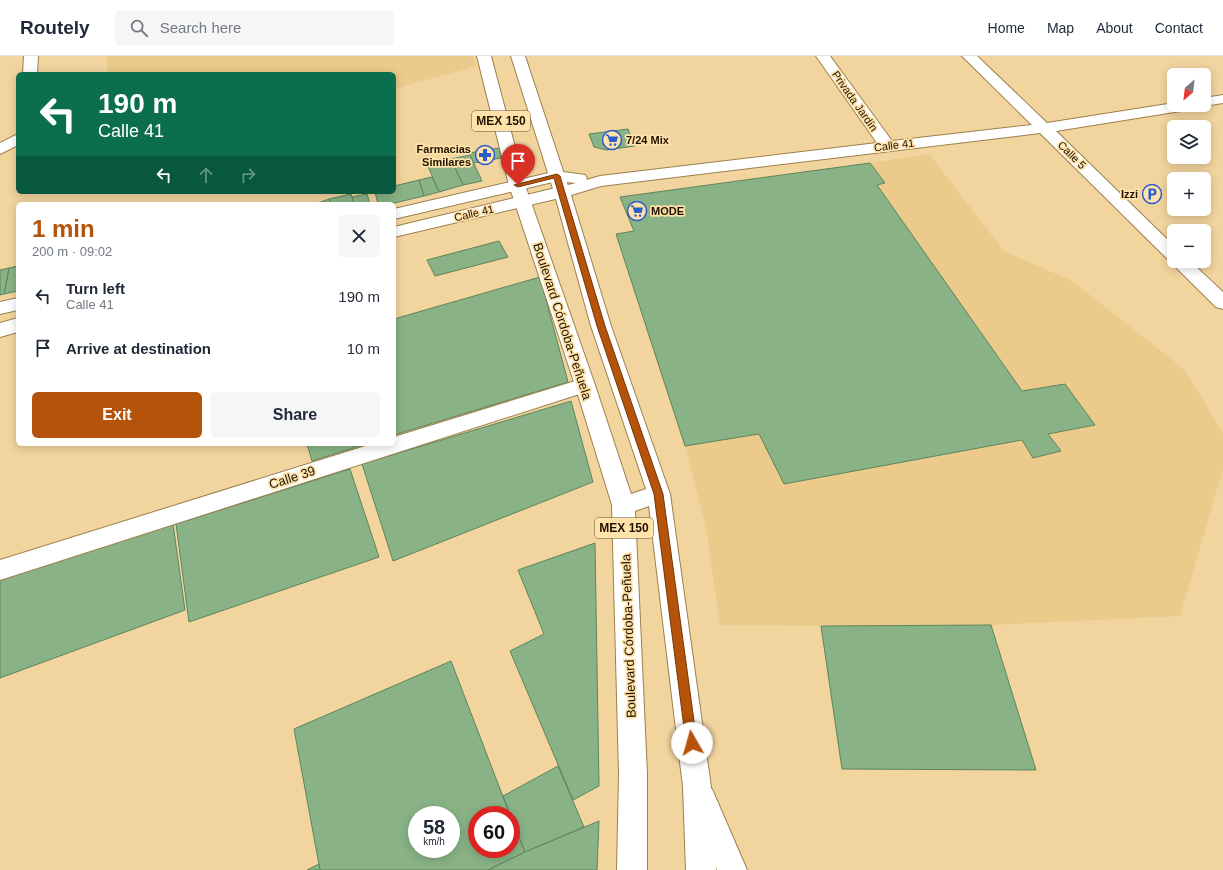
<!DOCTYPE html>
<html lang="en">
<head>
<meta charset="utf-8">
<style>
	body { margin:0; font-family:Helvetica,sans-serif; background:#f6f6f7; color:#1f2937; height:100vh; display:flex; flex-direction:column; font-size:15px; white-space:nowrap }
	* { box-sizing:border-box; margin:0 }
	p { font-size:13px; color:#747a83 }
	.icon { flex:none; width:22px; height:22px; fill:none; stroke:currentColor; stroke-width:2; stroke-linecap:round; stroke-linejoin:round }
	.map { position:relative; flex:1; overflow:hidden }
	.sheet { position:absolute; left:16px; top:146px; width:380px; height:244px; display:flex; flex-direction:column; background:#fff; border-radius:6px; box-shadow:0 2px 10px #0003 }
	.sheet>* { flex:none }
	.guide { position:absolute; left:16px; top:16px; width:380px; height:122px; border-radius:6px; box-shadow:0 2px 10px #0003; background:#0b6e4f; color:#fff; overflow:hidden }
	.needle { width:26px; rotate:208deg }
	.buttons { position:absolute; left:1167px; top:12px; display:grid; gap:8px }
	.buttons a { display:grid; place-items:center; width:44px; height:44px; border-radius:6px; background:#fff; box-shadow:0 2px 10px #0003; font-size:20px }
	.speed { position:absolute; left:408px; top:750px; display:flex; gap:8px; font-size:20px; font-weight:700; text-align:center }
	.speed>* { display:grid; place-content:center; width:52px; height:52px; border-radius:50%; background:#fff; box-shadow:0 2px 10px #0003; line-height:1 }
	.speed small { font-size:10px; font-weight:400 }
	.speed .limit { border:6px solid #d22; background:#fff; color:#111 }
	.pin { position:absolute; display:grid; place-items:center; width:34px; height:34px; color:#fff; margin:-41px -17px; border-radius:50% 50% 50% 0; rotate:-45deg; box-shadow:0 0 4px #0007 }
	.pin .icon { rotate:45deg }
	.me { position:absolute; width:44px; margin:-22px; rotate:353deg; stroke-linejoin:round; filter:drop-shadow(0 0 3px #0008) }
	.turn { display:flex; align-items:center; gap:14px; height:84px; padding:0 16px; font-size:18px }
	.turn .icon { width:52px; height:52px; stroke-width:2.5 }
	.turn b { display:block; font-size:28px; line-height:34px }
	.lanes { display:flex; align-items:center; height:38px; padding:0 16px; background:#0003; justify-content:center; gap:20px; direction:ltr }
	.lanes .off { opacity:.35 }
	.round { display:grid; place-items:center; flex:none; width:42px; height:42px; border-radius:6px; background:#f6f6f7 }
	.summary { display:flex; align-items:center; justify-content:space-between; height:68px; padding:0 16px }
	h1 { font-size:24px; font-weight:700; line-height:30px; color:#b45309 }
	.primary-button { display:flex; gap:8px; margin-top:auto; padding:8px 16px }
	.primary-button a { flex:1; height:46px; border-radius:6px; background:#b45309; color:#fff; font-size:16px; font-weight:700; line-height:46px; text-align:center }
	.primary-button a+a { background:#f6f6f7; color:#1f2937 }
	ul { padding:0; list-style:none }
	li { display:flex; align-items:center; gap:12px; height:52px; padding:0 16px }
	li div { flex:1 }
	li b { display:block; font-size:15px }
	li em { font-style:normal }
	header { display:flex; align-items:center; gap:24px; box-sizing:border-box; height:56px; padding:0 20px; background:#fff; border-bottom:1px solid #e0e1e3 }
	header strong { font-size:19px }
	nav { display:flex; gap:22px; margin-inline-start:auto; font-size:14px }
	.search { width:280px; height:36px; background:#f6f6f7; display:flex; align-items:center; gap:10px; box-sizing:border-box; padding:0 14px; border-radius:6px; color:#747a83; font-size:15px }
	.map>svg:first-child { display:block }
	.built { fill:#ebca8c }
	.building { fill:#89b386; stroke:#5d855b; fill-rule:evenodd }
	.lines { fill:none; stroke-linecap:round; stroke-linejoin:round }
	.minor-casing { stroke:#9c814d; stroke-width:2 }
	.major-casing { stroke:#9c814d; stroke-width:2 }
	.minor { fill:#fff; fill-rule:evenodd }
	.major { fill:#fff; fill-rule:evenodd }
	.route { fill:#b45309; stroke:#753606 }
	.labels { text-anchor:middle; stroke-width:3.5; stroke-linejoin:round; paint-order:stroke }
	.far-street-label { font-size:11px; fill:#1e1401; stroke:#ffe1aa }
	.far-poi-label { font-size:11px; font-weight:bold; fill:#1e1401; stroke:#ffe1aa; text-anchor:start }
	.shield { fill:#ffe1aa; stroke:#625234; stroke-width:1 }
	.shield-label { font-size:12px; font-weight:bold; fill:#1e1401 }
	.street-label { font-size:13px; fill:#1e1401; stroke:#ffe1aa }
</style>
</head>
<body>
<header>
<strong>Routely</strong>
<div class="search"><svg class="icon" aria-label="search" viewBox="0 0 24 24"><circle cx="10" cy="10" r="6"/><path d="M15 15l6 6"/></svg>Search here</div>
<nav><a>Home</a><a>Map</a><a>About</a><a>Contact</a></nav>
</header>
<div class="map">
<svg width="1223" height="814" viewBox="0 0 1223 814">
	<rect width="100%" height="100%" fill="#f2d49e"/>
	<g class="built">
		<polygon points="107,0 473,0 476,10 394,33 394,18 107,18"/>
		<polygon points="929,98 1004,195 1072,225 1184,313 1223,377 1223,413 1180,560 991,569 821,570 720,569 706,471 685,390 616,178 633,175 620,141 870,107"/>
	</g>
	<g class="building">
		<polygon points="628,73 635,90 606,94 594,91 589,78"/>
		<polygon points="499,92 501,102 473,107 469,97"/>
		<polygon points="470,99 482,125 463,129 451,103"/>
		<polygon points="451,103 463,129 439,136 427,108"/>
		<polygon points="870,107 885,127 877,129 1022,335 1065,328 1095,369 1048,378 1061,395 1033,402 1022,384 784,428 759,378 685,390 616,178 634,175 620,141"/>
		<polygon points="432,121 439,136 424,140 419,124"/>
		<polygon points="419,124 424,140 390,148 378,148 375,136 394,136 394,130"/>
		<polygon points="351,138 354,148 331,148 329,143"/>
		<polygon points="367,138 370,148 354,148 352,141"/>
		<polygon points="329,143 331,148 315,148"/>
		<polygon points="499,185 508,201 435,220 427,204"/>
		<polygon points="18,210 18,235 4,238 9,212"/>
		<polygon points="9,212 4,238 0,239 0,214"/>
		<polygon points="540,221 568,326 394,379 394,263"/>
		<polygon points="571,345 593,426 393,505 362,408"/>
		<polygon points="307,388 366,388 312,405"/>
		<polygon points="350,413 379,501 189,566 176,468"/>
		<polygon points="173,468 185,554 0,622 0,522"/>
		<polygon points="595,487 599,730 573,744 510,595 544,578 518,514"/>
		<polygon points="991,569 1036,714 842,713 821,570"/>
		<path d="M451,605L510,759H477V793H511V761L525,796L488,814H320L294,673ZM417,759H451V793H417Z"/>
		<polygon points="558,710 584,771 525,796 503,740"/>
		<polygon points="599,765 597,814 488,814 525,796"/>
		<polygon points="319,808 320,814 307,814"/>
	</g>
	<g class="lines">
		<defs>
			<g id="minor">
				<polygon points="24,0 38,0 37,18 23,18"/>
				<polygon points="816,0 830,0 892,85 1032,69 962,0 977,0 1047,67 1174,47 1174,49 1195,49 1192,52 1187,54 1056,75 1174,190 1174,205 1190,205 1223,236 1223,253 1216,251 1040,77 601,130 568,140 394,181 394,171 576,127 557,125 394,163 394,153 557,115 585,119 587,122 586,124 600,120 877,87"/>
				<polygon points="1223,39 1223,47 1204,50 1199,49 1204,49 1204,42"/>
				<polygon points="18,78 18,89 0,98 0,87"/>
				<polygon points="18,242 18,254 0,258 0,246"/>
				<polygon points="18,262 18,276 0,281 0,267"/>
				<polygon points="585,322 592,324 595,329 592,334 0,524 0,504 372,388 394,388 394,381"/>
				<polygon points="702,729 712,733 747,814 717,814 688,743 692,733"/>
			</g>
			<polygon id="major" points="477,0 491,0 525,129 595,329 631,438 646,433 591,270 554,136 511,0 525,0 570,136 611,270 670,438 711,731 716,814 686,814 683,731 649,450 635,455 647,718 647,814 617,814 619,718 612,449 575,329 509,129"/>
		</defs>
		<use href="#minor" class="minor-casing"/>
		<use href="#major" class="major-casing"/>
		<use href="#minor" class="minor"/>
		<use href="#major" class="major"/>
	</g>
	<polygon class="route" points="557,118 560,120 605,270 663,438 697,687 696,691 692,693 687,691 686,687 654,438 597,270 554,122 518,131 514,129"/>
	<defs>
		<symbol id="supermarket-ring" viewBox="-11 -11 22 22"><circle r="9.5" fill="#ffe1aa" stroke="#2a5dcb" stroke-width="1.5"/><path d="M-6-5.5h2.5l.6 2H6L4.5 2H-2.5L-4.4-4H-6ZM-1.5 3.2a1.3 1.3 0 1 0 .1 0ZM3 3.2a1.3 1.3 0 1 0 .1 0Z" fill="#2a5dcb"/></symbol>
		<symbol id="pharmacy-ring" viewBox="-11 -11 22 22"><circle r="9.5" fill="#ffe1aa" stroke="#2a5dcb" stroke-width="1.5"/><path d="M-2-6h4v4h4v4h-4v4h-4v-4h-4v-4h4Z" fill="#2a5dcb"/></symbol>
		<symbol id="parking-ring" viewBox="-11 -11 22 22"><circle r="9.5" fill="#ffe1aa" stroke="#2a5dcb" stroke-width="1.5"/><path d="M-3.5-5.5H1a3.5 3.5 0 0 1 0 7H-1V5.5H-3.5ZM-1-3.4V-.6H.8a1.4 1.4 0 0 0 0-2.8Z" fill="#2a5dcb"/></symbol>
	</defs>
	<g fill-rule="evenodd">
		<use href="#supermarket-ring" x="601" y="73" width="22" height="22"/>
		<use href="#pharmacy-ring" x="474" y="88" width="22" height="22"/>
		<use href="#parking-ring" x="1141" y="127" width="22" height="22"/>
		<use href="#supermarket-ring" x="626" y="144" width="22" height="22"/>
	</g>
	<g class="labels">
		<g class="far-street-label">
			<text transform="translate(855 45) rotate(55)" y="4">Privada Jardín</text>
			<text transform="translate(894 89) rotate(-7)" y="4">Calle 41</text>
			<text transform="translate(1072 99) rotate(45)" y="4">Calle 5</text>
			<text transform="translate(474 157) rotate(-13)" y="4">Calle 41</text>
		</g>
		<g class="far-poi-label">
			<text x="626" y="88">7/24 Mix</text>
			<text x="471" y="97" text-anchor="end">Farmacias<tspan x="471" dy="13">Similares</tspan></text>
			<text x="1138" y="142" text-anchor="end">Izzi</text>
			<text x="651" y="159">MODE</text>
		</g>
		<g class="shield">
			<rect x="472" y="55" width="58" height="20" rx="3"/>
			<rect x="595" y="462" width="58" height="20" rx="3"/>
		</g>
		<g class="shield-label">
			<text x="501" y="69">MEX 150</text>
			<text x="624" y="476">MEX 150</text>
		</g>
		<g class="street-label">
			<text transform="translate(563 265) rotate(72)" y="5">Boulevard Córdoba-Peñuela</text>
			<text transform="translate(292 421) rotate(-18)" y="5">Calle 39</text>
			<text transform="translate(628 580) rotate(-92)" y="5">Boulevard Córdoba-Peñuela</text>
		</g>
	</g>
</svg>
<div class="buttons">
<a><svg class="needle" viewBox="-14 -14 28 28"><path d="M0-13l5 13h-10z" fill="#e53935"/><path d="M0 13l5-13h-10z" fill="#747a83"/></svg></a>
<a><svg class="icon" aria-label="layers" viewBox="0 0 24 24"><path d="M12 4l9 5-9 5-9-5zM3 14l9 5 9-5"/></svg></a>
<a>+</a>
<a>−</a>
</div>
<div class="speed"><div>58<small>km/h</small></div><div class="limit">60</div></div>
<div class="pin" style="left:518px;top:129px;background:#d93025"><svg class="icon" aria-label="arrive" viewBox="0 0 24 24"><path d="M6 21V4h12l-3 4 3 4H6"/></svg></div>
<svg class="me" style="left:692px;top:687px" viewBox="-20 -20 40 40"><circle r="19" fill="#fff"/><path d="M0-13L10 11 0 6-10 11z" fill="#b45309"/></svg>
<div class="guide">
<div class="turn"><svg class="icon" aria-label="left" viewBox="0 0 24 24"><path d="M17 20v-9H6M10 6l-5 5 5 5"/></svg><div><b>190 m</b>Calle 41</div></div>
<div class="lanes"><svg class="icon" aria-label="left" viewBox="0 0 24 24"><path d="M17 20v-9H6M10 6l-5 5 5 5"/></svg><svg class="icon off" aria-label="ahead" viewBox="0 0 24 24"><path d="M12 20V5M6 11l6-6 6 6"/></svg><svg class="icon off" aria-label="right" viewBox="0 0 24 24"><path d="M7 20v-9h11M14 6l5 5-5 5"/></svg></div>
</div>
<section class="sheet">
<div class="summary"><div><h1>1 min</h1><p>200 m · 09:02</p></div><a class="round"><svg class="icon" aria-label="close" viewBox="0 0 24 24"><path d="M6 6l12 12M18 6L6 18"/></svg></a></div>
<ul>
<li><svg class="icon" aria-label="left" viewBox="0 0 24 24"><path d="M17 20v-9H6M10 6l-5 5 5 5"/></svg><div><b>Turn left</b><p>Calle 41</p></div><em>190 m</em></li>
<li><svg class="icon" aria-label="arrive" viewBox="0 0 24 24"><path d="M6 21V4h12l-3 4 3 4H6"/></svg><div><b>Arrive at destination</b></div><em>10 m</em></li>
</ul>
<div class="primary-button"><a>Exit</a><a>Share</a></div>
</section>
</div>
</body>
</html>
